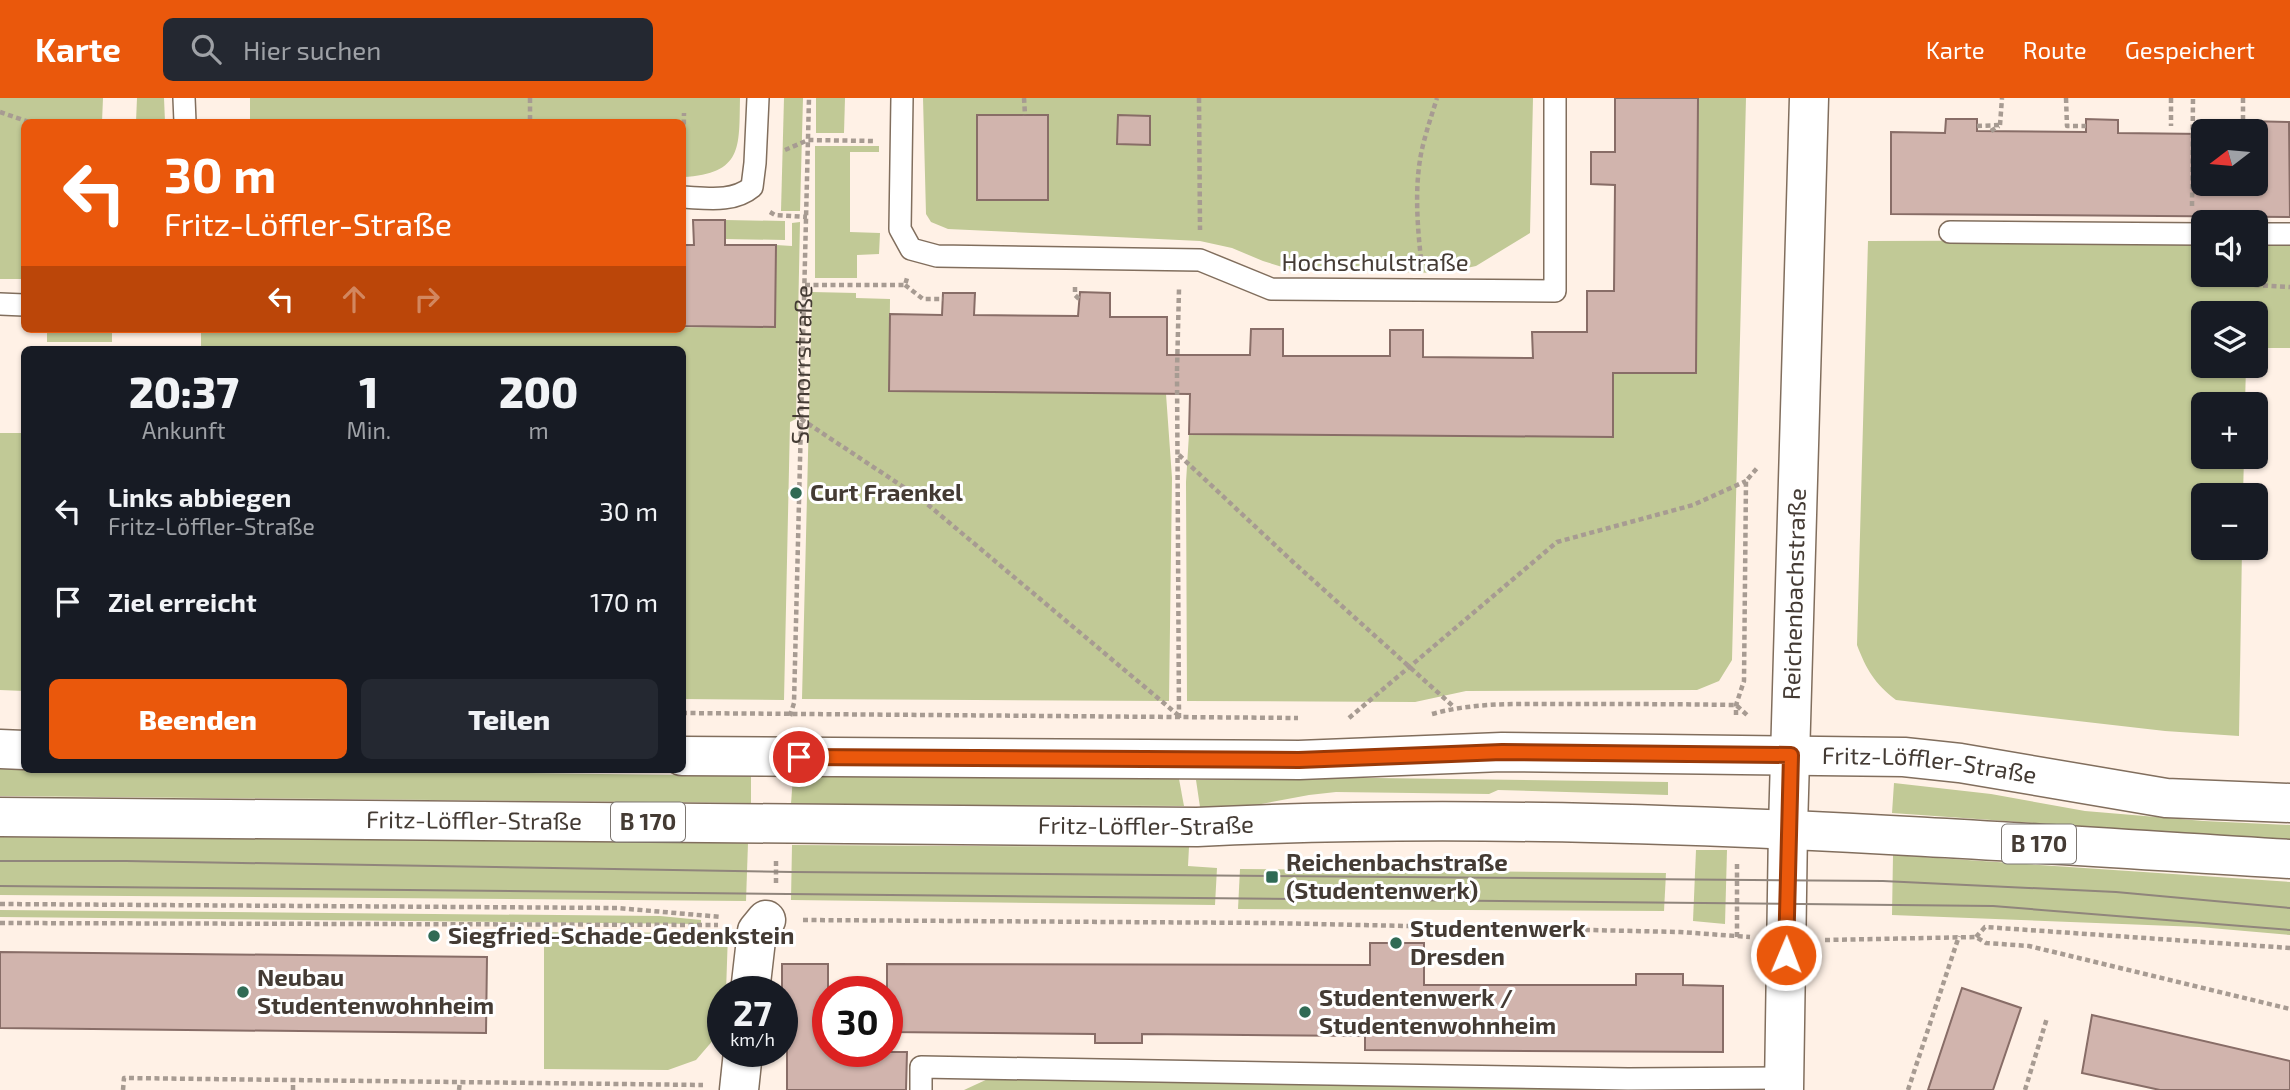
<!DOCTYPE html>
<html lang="de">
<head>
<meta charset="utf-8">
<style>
	body { margin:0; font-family:"Exo 2",sans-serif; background:#242831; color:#f1f3f6; height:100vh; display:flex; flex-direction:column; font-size:26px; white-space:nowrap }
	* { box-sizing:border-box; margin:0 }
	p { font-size:23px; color:#9ea1a6 }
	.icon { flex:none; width:38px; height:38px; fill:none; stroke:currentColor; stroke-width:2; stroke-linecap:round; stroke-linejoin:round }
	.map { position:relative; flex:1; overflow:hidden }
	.drawer { position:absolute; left:21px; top:248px; width:665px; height:427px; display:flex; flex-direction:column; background:#171b24; border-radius:10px; box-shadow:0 2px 5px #0004 }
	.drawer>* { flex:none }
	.banner { position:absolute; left:21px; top:21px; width:665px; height:214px; border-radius:10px; box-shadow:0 2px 5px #0004; background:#ea580c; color:#fff; overflow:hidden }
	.needle { width:46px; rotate:254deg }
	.buttons { position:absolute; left:2191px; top:21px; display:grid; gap:14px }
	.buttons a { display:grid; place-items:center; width:77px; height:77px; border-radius:10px; background:#171b24; box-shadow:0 2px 5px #0004; font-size:35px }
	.speed { position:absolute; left:707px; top:878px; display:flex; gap:14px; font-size:35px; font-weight:700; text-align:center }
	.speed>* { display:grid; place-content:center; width:91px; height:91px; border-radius:50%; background:#171b24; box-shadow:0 2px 5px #0004; line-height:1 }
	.speed small { font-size:18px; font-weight:400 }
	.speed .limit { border:10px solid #d22; background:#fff; color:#111 }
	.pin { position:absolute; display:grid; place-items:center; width:60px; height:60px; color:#fff; margin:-30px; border:4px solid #fff; border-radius:50%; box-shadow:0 2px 7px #0007 }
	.me { position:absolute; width:77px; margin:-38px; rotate:1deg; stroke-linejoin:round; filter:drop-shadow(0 0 5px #0008) }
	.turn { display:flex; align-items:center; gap:24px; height:147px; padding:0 28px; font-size:32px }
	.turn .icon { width:91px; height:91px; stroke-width:2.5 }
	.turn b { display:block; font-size:49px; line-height:60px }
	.lanes { display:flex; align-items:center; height:66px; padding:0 28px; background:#0003; justify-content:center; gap:35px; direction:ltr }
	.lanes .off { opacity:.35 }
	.eta { display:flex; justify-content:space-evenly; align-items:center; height:119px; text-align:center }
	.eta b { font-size:42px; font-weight:800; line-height:49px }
	.action { display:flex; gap:14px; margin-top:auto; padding:14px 28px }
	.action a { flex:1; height:80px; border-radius:10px; background:#ea580c; color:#fff; font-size:28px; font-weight:800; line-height:80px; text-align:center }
	.action a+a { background:#242831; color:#f1f3f6 }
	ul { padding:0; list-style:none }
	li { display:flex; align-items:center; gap:21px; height:91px; padding:0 28px }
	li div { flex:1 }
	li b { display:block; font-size:26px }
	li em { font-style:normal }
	header { display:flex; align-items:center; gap:42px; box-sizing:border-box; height:98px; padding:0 35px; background:#ea580c; color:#fff }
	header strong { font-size:33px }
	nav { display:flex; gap:38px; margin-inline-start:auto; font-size:24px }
	.search { width:490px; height:63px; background:#242831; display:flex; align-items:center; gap:18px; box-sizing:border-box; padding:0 24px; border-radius:10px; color:#9ea1a6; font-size:26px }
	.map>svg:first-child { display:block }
	.green { fill:#c1c996; fill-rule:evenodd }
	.building { fill:#d1b4ad; stroke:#886d67; stroke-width:2 }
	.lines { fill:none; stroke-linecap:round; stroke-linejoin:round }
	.lane-casing { stroke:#816e5d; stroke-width:24 }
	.street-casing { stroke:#816e5d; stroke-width:41 }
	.secondary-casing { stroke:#816e5d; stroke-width:41 }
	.primary-casing { stroke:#816e5d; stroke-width:41 }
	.path { stroke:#a79b92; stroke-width:4.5; stroke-dasharray:5 3.5; stroke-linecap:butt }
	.lane { stroke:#fff; stroke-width:21 }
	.street { stroke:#fff; stroke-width:38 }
	.secondary { stroke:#fff; stroke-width:38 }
	.primary { stroke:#fff; stroke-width:38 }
	.tram { stroke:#90857c; stroke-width:2 }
	.route-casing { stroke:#983908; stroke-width:18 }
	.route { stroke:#ea580c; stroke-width:12 }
	.poi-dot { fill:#306a54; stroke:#fff; stroke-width:2.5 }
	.labels { text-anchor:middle; stroke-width:6; stroke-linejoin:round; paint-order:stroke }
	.shield { fill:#fff; stroke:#7c7671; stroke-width:2 }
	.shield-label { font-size:23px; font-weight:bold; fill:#443b34 }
	.street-label { font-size:24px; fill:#443b34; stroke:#fff }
	.poi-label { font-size:24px; font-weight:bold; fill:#443b34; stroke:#fff; text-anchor:start }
</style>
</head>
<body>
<header>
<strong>Karte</strong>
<div class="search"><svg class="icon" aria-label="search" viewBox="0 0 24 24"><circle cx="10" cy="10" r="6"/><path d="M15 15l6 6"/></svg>Hier suchen</div>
<nav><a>Karte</a><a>Route</a><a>Gespeichert</a></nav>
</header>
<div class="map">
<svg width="2290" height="992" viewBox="0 0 2290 992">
	<rect width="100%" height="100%" fill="#fff1e6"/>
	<g class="green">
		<polygon points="0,0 103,0 102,24 24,24 24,181 0,181"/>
		<polygon points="137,0 164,0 165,24 136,24"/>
		<path d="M250,0H740C739,49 743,76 683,79L682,24H250Z"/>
		<polygon points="784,0 803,0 800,113 781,113"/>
		<polygon points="816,0 845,0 844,35 816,35"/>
		<path d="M923,0H1533L1530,135L1476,168L1443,175L1292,172L1263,163L1232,150L1200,143L948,131L931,124L926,116ZM977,17H1048V102H977ZM1118,18H1150V47L1118,46Z"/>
		<polygon points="1698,0 1746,0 1732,562 1719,583 1697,592 1466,593 1415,604 1187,603 1186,384 1189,336 1613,339 1613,275 1696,275"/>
		<polygon points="815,48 879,48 879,54 850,54 850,134 880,135 879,156 857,157 857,180 815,180"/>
		<polygon points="725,122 785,123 785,142 725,141"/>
		<polygon points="800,124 796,321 790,324 784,602 683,601 682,252 201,250 201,231 774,229 776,147 792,148 792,125"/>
		<path d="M2290,141V250H2256V215H2203V268H2246L2245,306H2203V359H2244L2243,397H2203V450H2242L2239,638L2165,633L1896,602C1875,586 1866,571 1857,547L1868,143L2203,142V177H2256V142Z"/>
		<polygon points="812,194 856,195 856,200 890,201 889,293 1166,296 1172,380 1169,603 802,601"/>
		<polygon points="47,231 73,231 73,235 112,235 112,244 47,244"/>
		<polygon points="0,335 24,335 24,593 0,592"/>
		<polygon points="0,668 24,668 24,672 292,672 751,678 751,705 0,698"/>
		<polygon points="793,678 1179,681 1184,708 791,706"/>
		<polygon points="1301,679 1668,684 1668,697 1498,692 1489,696 1336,694 1309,697 1245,709 1200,709 1196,682 1253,682"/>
		<polygon points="1894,685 1991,696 2085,713 2204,723 2290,727 2290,743 1892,715"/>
		<polygon points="0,739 748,745 746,803 0,797"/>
		<polygon points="792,747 1189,749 1188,768 1217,770 1215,807 791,802"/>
		<polygon points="1696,752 1727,752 1725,826 1693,823"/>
		<polygon points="1893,757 2290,784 2290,837 2199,829 1892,817"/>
		<polygon points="1240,771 1666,775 1664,813 1238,811"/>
		<polygon points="0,812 660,818 701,822 701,826 0,819"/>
		<polygon points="544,834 728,835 726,894 723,894 723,916 715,940 696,962 668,972 544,971"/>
		<polygon points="990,980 1611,992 964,992"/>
	</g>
	<g class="building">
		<polygon points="1615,0 1698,0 1696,275 1613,275 1613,339 1189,336 1190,296 889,293 890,216 942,217 943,195 975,195 974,217 1078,218 1080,194 1110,195 1110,219 1167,219 1167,257 1250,257 1251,231 1283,231 1283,258 1390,258 1390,232 1423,232 1423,259 1533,260 1532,234 1587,234 1587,193 1614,193 1615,87 1591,86 1591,54 1615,54"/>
		<rect x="977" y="17" width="71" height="85"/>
		<polygon points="1118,17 1150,18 1150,47 1117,46"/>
		<polygon points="1946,21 1977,21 1977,33 2086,34 2086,21 2118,22 2118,35 2203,36 2203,86 2256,86 2256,33 2204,33 2204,22 2289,24 2290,119 1891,116 1891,34 1945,35"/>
		<polygon points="693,122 725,122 725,147 776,147 775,229 682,228 682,147 694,147"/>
		<polygon points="1370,845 1424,845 1424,887 1636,887 1636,876 1683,876 1683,887 1723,888 1723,954 1365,952 1365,938 1142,936 1142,945 1095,945 1095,936 887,934 887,866 1370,867"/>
		<polygon points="0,854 487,859 486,935 0,930"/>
		<polygon points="782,866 828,866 828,954 907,954 906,992 787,992 787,933 782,934"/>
		<polygon points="1962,890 2021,910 1993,992 1928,992"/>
		<polygon points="2092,917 2290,963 2290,992 2160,992 2082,975"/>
	</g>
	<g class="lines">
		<defs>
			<g id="lane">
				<polyline points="184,0 185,24"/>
				<polyline points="902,0 900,131 911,151 937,158 1200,162 1271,191 1555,193 1555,0"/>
				<path d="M682,99C706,100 733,105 752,89L755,65L758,0"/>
				<polyline points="1950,134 2203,136"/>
				<polyline points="2256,136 2290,136"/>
				<polyline points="0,206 24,207"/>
				<polyline points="921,992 921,969 1628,981 1785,980"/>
			</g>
			<g id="street">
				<polyline points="750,894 757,833 766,822"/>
				<polyline points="739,992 743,954"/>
				<polyline points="1784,992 1788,730"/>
			</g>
			<g id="secondary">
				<path id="s2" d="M1788,730L1809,0"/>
			</g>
			<g id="primary">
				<polyline points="0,651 24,652"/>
				<path id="s3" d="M682,658L1299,662L1502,654L1904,659L1960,665L2166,700L2290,705"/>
				<path id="s4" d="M0,719L1197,729C1562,711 1926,739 2290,761"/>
			</g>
		</defs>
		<use href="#lane" class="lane-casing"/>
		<use href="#street" class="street-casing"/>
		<use href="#secondary" class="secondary-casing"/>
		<use href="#primary" class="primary-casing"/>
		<g class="path">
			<polyline points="530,0 530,24"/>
			<polyline points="1024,0 1025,17"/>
			<polyline points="1199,0 1200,132"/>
			<polyline points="2066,0 2067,28 2086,28"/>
			<polyline points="2171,0 2171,28"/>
			<polyline points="2243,0 2243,31 2258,30"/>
			<polyline points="0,14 29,24"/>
			<polyline points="2000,27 2002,0"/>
			<polyline points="1977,28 2000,27"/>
			<polyline points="1991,33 1999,28"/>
			<polyline points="785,52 808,42 873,43"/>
			<polyline points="683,69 684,15"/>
			<polyline points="2192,108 2193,0"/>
			<polyline points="770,114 775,117 807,119"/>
			<path d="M1421,161C1417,125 1414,83 1423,47C1427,31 1432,16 1437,0"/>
			<polyline points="2195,166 2203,175"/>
			<polyline points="2206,177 2218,185 2290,189"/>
			<polyline points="805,187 905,187 907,180"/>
			<polyline points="905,187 923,201 943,201"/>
			<polyline points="1075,189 1075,197 1079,201"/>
			<polyline points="136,231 157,232"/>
			<polyline points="1177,273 1179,191"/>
			<polyline points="1177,275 1179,620"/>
			<polyline points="801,321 920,400 1178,617"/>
			<polyline points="1179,357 1293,464 1454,609"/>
			<polyline points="682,615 1298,620"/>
			<path d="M1432,616C1475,604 1520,606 1565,606C1622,606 1679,606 1736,607L1747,617"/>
			<polyline points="1736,617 1736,607 1744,583 1746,383 1758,369"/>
			<path id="s1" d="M790,618L794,605L809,0"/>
			<polyline points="1349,620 1557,444 1693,407 1746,383"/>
			<polyline points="776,785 776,762"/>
			<polyline points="0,806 618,810 721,819"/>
			<polyline points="803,822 1270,825 1680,834 1750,839"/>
			<polyline points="0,825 718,827"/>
			<polyline points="1737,839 1737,766"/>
			<polyline points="1976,839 1985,829 2290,850"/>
			<polyline points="1825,842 1976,839 1986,845 2029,848 2290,911"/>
			<polyline points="123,992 124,980 703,987"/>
			<polyline points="293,992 293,983"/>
			<polyline points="459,992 460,984"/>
			<polyline points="1908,992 1959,838"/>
			<polyline points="2025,992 2047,920"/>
		</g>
		<use href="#lane" class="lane"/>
		<use href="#street" class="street"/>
		<use href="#secondary" class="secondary"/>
		<use href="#primary" class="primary"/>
		<g class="tram">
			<polyline points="0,763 126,763 793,774 1883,783 2116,794 2290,810"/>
			<polyline points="0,788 1993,808 2290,832"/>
		</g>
	</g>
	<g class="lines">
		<defs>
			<polyline id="route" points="799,659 1299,662 1502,654 1791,657 1786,857"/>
		</defs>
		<use href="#route" class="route-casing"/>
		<use href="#route" class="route"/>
	</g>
	<g class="poi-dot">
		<circle cx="796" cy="395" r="7"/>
		<rect x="1265" y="772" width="14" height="14" rx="3.5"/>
		<circle cx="434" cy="838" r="7"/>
		<circle cx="1396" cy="845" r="7"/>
		<circle cx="243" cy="894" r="7"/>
		<circle cx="1305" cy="914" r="7"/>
	</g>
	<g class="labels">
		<g class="shield">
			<rect x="611" y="704.5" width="74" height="39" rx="5"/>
			<rect x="2002" y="726.5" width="74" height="39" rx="5"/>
		</g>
		<g class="shield-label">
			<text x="648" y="732">B 170</text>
			<text x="2039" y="754">B 170</text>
		</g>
		<g class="street-label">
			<text x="1375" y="173">Hochschulstraße</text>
			<text dy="8" stroke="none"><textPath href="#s1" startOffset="352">Schnorrstraße</textPath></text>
			<text dy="8" stroke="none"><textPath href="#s2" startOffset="234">Reichenbachstraße</textPath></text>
			<text dy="8" stroke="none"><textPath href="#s3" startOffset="1248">Fritz-Löffler-Straße</textPath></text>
			<text dy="8" stroke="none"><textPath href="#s4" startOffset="474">Fritz-Löffler-Straße</textPath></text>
			<text dy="8" stroke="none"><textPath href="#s4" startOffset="1146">Fritz-Löffler-Straße</textPath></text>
		</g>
		<g class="poi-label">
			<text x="810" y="403">Curt Fraenkel</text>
			<text x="1286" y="773">Reichenbachstraße<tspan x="1286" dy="28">(Studentenwerk)</tspan></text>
			<text x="1410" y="839">Studentenwerk<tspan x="1410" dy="28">Dresden</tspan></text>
			<text x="448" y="846">Siegfried-Schade-Gedenkstein</text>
			<text x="257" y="888">Neubau<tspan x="257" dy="28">Studentenwohnheim</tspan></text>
			<text x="1319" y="908">Studentenwerk /<tspan x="1319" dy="28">Studentenwohnheim</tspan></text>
		</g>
	</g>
</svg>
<div class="buttons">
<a><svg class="needle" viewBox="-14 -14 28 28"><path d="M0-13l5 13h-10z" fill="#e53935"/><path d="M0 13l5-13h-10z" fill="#9ea1a6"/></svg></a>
<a><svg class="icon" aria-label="sound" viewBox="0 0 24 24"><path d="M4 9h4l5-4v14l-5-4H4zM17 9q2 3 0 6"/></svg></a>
<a><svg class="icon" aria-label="layers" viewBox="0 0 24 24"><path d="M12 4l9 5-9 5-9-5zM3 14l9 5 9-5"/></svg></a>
<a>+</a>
<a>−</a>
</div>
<div class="speed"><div>27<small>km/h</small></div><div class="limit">30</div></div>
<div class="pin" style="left:799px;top:659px;background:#d93025"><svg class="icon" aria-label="arrive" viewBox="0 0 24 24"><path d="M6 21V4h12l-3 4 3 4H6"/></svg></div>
<svg class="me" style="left:1786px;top:857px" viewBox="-20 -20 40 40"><circle r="17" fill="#ea580c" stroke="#fff" stroke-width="3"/><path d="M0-11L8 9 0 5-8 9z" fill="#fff"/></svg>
<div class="banner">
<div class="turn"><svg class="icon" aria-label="left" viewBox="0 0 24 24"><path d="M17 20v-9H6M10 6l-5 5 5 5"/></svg><div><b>30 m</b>Fritz-Löffler-Straße</div></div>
<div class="lanes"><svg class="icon" aria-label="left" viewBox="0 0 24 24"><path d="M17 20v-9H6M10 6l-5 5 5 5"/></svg><svg class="icon off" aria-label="ahead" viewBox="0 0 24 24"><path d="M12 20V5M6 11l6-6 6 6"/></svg><svg class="icon off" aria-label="right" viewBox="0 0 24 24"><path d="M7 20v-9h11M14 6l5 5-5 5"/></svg></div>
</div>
<section class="drawer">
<div class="eta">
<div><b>20:37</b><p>Ankunft</p></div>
<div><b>1</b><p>Min.</p></div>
<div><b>200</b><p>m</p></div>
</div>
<ul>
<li><svg class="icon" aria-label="left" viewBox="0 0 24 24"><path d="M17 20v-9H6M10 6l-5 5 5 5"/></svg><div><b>Links abbiegen</b><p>Fritz-Löffler-Straße</p></div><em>30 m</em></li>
<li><svg class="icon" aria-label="arrive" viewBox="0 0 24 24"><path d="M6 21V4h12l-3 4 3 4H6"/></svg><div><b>Ziel erreicht</b></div><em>170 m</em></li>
</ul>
<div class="action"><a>Beenden</a><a>Teilen</a></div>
</section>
</div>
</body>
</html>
